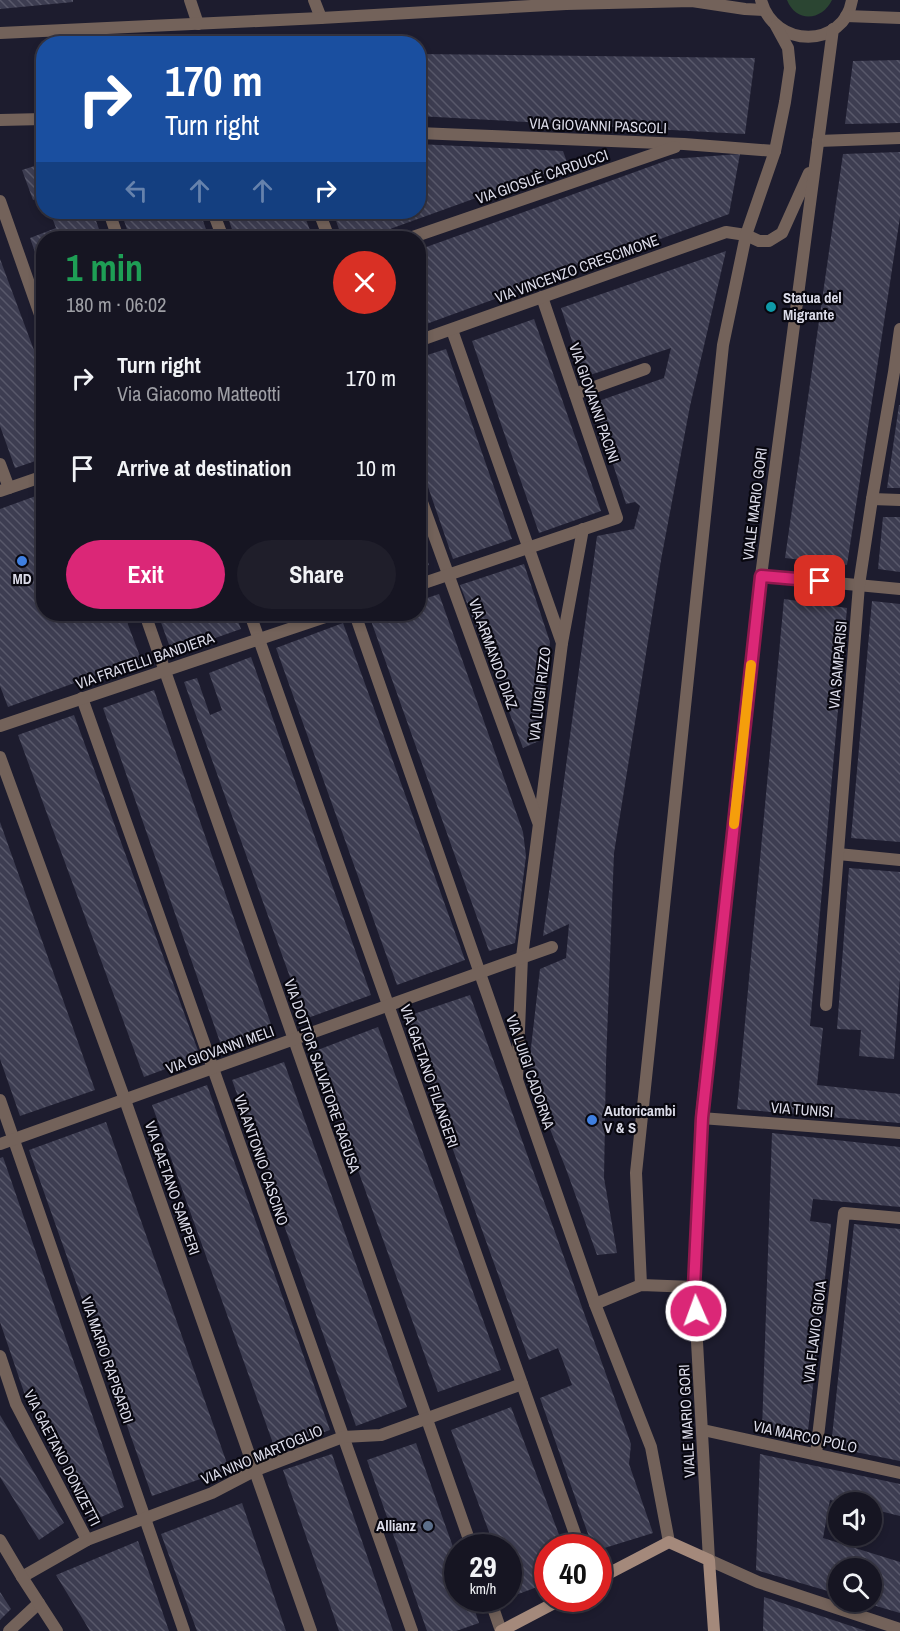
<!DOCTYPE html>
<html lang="en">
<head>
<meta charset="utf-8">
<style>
	body { margin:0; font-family:"Archivo Narrow",sans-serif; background:#1f1e2a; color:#f1f3f6; height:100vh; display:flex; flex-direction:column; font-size:22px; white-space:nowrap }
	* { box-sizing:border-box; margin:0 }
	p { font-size:20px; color:#9e9fa5 }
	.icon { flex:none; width:33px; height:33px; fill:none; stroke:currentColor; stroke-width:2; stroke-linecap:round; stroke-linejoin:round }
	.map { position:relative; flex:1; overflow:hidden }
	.drawer { position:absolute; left:36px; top:231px; width:390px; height:390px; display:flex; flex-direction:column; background:#161522; border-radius:24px; box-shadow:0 3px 9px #0003,0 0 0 2px #353440 }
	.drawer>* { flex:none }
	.banner { position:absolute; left:36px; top:36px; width:390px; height:183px; border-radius:24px; box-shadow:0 3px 9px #0003,0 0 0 2px #353440; background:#1a4fa0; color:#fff; overflow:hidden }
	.controls { position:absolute; left:828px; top:1492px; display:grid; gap:12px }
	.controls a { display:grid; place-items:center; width:54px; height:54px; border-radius:50%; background:#161522; box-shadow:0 3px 9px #0003,0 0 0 2px #353440; font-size:30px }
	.speed { position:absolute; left:444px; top:1534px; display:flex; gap:12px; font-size:30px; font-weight:700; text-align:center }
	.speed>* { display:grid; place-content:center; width:78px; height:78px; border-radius:50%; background:#161522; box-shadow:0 3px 9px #0003,0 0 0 2px #353440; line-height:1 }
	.speed small { font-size:15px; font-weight:400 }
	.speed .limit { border:9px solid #d22; background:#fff; color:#111 }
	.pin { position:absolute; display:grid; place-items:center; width:51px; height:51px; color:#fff; margin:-26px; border-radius:12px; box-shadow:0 3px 9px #0006 }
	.me { position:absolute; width:66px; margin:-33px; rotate:358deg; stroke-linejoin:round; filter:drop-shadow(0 0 4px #0008) }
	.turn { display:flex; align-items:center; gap:21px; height:126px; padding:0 30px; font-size:27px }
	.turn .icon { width:78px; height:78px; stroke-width:2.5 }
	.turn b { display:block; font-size:42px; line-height:51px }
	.lanes { display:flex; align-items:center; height:57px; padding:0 30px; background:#0003; justify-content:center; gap:30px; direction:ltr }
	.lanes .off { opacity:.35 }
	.round { display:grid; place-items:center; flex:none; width:63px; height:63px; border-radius:32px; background:#1f1e2a }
	.headline { display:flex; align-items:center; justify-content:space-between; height:102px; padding:0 30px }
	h1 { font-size:36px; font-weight:700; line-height:45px; color:#1e9e55 }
	.action { display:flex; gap:12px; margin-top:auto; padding:12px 30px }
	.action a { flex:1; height:69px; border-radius:36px; background:#db2777; color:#fff; font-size:24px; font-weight:700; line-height:69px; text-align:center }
	.action a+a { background:#1f1e2a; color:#f1f3f6 }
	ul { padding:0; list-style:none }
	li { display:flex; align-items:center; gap:18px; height:90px; padding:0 30px }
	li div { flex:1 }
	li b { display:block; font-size:22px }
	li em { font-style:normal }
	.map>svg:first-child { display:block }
	.green { fill:#2b4532 }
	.building { fill:url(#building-back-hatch) }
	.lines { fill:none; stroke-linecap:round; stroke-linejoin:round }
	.pedestrian { stroke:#73625a; stroke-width:12 }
	.minor { stroke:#73625a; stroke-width:12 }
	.tertiary { stroke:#73625a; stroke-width:12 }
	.secondary { stroke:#a4897b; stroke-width:12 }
	.route-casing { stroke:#8e194d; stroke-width:15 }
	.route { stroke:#db2777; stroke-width:10 }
	.slow { stroke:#f59e0b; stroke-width:10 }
	.culture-dot { fill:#0f9aa8; stroke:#08070f; stroke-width:2 }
	.shop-dot { fill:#3f7fe0; stroke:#08070f; stroke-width:2 }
	.service-dot { fill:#5c6f8a; stroke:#08070f; stroke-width:2 }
	.labels { text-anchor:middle; stroke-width:4.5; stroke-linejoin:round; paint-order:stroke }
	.street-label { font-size:15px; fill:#dcdce9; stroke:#08070f }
	.poi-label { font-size:15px; font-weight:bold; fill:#dcdce9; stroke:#08070f; text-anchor:start }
</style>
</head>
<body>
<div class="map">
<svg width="900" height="1631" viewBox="0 0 900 1631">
	<defs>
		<pattern id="building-back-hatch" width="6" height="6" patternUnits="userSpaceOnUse" patternTransform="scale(1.5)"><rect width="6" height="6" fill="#3d3d51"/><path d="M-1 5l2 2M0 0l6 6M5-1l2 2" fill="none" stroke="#58586a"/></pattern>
	</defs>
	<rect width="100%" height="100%" fill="#1d1c2e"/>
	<path class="green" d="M787,0H832C822,21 796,23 787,0Z"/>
	<g class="building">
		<polygon points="0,0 73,0 73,2 0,9"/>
		<polygon points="37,49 44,49 44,103 36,103"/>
		<polygon points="418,54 755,58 745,134 418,116"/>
		<polygon points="900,60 900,123 845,124 853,61"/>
		<polygon points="418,144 563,151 568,165 365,238 342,238 333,212 418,212"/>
		<polygon points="900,152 900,217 847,565 785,558 843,154"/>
		<polygon points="740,154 729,214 418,327 418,250 671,159"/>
		<polygon points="44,163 44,196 33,200 22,170"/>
		<polygon points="50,212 93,212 102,238 44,238 43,275 30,238 56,228"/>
		<polygon points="121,212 200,212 209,238 130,238"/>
		<polygon points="226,212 303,212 313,238 235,238"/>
		<polygon points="726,251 690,406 661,560 614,853 606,1063 604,1178 617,1253 597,1255 566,1169 528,1074 540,969 566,958 569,924 543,936 597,536 634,529 640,506 635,502 626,504 593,403 664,378 671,348 584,377 561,308"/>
		<polygon points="0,259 44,377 44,458 15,468 0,426"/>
		<polygon points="534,319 601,511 539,533 472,341"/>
		<polygon points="446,349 512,539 453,559 418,458 418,358"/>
		<polygon points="899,405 900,405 900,488 887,488"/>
		<polygon points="44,493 44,614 124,614 141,659 8,707 0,686 0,509"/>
		<polygon points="883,517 900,517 900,572 878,569"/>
		<polygon points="418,536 429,565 418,569"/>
		<polygon points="524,564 550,642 539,741 523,748 460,585"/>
		<polygon points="439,594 523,832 526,856 515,943 489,951 370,618 383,614 418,614 418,601"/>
		<polygon points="784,599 847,608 810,1026 823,1028 817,1085 900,1094 900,1123 737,1109"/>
		<polygon points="872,601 900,604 900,842 851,838"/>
		<polygon points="158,614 235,614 241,629 172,653"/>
		<polygon points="261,614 290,614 265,623"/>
		<polygon points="343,623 465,960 397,985 276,648"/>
		<polygon points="251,657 371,995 305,1019 184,682 197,678 210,715 222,710 209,673"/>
		<polygon points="154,690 272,1027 221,1045 103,708"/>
		<polygon points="74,715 200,1056 144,1077 18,735"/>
		<polygon points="0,822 95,1090 20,1116 0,1059"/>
		<polygon points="849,868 900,872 900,977 894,1059 859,1056 861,1030 837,1029"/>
		<polygon points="470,995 631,1444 629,1464 653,1533 598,1550 598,1548 593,1548 540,1398 572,1385 558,1348 529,1360 405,1017"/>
		<polygon points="378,1027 501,1370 438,1392 315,1051"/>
		<polygon points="284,1062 407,1407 356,1426 232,1080"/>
		<polygon points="207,1085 330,1430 275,1449 152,1105"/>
		<polygon points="106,1122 229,1469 152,1496 29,1150"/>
		<polygon points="772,1133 900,1147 900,1207 813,1199 810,1221 831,1224 807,1440 762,1430"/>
		<polygon points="3,1157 124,1507 92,1521 26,1398 0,1322 0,1158"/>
		<polygon points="854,1224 900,1229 900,1461 831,1447"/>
		<polygon points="511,1407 564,1548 548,1548 548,1583 513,1596 508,1584 508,1548 495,1548 451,1430"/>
		<polygon points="0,1415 64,1523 39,1540 0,1477"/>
		<polygon points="416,1443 458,1561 458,1599 471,1599 479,1623 456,1631 427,1631 367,1460"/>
		<polygon points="332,1454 393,1631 339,1631 283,1470"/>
		<polygon points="760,1454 900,1484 900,1516 872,1509 872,1503 844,1503 830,1500 823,1538 900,1562 900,1613 866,1603 872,1602 872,1569 838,1569 838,1594 756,1570"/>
		<polygon points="242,1503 286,1631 197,1631 161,1534"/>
		<polygon points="138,1541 169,1631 90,1631 56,1575"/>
		<polygon points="0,1592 11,1609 0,1620"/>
		<polygon points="764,1597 866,1631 763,1631"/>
	</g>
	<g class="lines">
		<g class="pedestrian">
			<polyline points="190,0 198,24"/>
			<polyline points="314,0 321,18"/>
		</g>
		<g class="minor">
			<polyline points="0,33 321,18 566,4 692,1 745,9 764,10"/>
			<polyline points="0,120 44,119"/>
			<polyline points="418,133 684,144 775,151"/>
			<polyline points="818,141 900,138"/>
			<polyline points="0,201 44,326"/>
			<polyline points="109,212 118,238"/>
			<polyline points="213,212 223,238"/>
			<polyline points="319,212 329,238"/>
			<polyline points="410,238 675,147"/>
			<polyline points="452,330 562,643 522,957 517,1078"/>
			<polyline points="575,394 645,369"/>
			<polyline points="0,464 9,488"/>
			<polyline points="418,491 538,822"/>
			<polyline points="872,499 900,500"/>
			<polyline points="761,576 900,589"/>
			<polyline points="418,585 617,518 542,297"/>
			<polyline points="145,614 472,1548"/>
			<polyline points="250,614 580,1548"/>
			<polyline points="355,614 595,1304"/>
			<polyline points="562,643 583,529"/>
			<polyline points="82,698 412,1631"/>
			<polyline points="0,726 334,614"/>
			<polyline points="838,854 900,860"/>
			<polyline points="826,1005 859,585 872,499 894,372 900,329"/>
			<polyline points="0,1100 184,1631"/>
			<polyline points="701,1118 900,1133"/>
			<polyline points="0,1144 552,947"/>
			<polyline points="0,1356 16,1404 87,1540"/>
			<polyline points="703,1430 900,1473"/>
			<polyline points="816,1454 844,1213 900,1218"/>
			<polyline points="709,1560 758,1582 900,1629"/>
			<polyline points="22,1577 87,1540 212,1493 254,1471 343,1437 381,1435 522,1384"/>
			<polyline points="490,1599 501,1631"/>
			<polyline points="9,1631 39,1603"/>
		</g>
		<g class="tertiary">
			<path d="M761,0C774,49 844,49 852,0"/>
			<polyline points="846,16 900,18"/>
			<polyline points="418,341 726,232 746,235 759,241 769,241 782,233 809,173"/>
			<polyline points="0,491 44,476"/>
			<polyline points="0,757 125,1100 311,1631"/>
			<polyline points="641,1285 636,1173 723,345 746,235 775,151 785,102 790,68 788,48 776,26"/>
			<polyline points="0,1540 22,1577 57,1631"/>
			<polyline points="669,1542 651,1447 595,1304 641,1285 694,1287"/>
			<polyline points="709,1560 694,1287 701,1118 761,576 833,29"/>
		</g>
		<g class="secondary">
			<polyline points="598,1579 669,1542 709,1560 714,1631"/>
			<polyline points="501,1631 562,1599"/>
		</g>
	</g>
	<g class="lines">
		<defs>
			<polyline id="route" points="696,1311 694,1287 702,1118 761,576 820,581"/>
		</defs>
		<use href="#route" class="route-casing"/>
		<use href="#route" class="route"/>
		<polyline class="slow" points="734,824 751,665"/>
	</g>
	<circle class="culture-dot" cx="771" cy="307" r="6"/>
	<g class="shop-dot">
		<circle cx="22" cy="561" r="6"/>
		<circle cx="592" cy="1120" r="6"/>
	</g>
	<circle class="service-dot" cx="428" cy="1526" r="6"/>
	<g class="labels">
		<g class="street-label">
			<text transform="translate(598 126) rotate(2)" y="5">VIA GIOVANNI PASCOLI</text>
			<text transform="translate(542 177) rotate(-19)" y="5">VIA GIOSUÈ CARDUCCI</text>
			<text transform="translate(577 269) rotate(-20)" y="5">VIA VINCENZO CRESCIMONE</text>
			<text transform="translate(594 403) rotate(71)" y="5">VIA GIOVANNI PACINI</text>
			<text transform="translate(755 504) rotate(-83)" y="5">VIALE MARIO GORI</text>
			<text transform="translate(493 654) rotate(70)" y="5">VIA ARMANDO DIAZ</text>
			<text transform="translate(145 661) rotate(-19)" y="5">VIA FRATELLI BANDIERA</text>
			<text transform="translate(838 665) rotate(-85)" y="5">VIA SAMPARISI</text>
			<text transform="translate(540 694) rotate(-83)" y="5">VIA LUIGI RIZZO</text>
			<text transform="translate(220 1050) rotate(-20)" y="5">VIA GIOVANNI MELI</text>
			<text transform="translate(530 1072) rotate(71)" y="5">VIA LUIGI CADORNA</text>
			<text transform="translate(322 1076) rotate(71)" y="5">VIA DOTTOR SALVATORE RAGUSA</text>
			<text transform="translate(429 1076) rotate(71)" y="5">VIA GAETANO FILANGERI</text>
			<text transform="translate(802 1110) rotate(4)" y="5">VIA TUNISI</text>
			<text transform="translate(261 1160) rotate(71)" y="5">VIA ANTONIO CASCINO</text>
			<text transform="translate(172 1188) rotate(71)" y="5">VIA GAETANO SAMPERI</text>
			<text transform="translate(815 1332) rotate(-83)" y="5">VIA FLAVIO GIOIA</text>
			<text transform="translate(107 1360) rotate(71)" y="5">VIA MARIO RAPISARDI</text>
			<text transform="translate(687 1421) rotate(-93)" y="5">VIALE MARIO GORI</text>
			<text transform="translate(805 1437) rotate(12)" y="5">VIA MARCO POLO</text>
			<text transform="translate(262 1455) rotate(-23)" y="5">VIA NINO MARTOGLIO</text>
			<text transform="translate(62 1458) rotate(63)" y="5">VIA GAETANO DONIZETTI</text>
		</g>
		<g class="poi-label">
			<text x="783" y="303">Statua del<tspan x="783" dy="17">Migrante</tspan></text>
			<text x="22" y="584" text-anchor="middle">MD</text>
			<text x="604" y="1116">Autoricambi<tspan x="604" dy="17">V &amp; S</tspan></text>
			<text x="416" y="1531" text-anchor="end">Allianz</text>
		</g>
	</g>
</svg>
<div class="controls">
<a><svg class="icon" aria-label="sound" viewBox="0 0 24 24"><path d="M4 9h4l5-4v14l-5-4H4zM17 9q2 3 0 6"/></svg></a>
<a><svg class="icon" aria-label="search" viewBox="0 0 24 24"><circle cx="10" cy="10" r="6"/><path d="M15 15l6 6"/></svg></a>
</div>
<div class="speed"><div>29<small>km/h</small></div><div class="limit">40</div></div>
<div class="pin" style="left:820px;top:581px;background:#d93025"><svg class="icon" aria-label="arrive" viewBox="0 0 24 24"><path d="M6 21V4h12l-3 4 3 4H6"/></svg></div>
<svg class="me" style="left:696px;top:1311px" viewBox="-20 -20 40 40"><circle r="17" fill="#db2777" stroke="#fff" stroke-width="3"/><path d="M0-11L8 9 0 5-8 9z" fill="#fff"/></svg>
<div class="banner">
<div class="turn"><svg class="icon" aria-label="right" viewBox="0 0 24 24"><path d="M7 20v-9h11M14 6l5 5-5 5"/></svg><div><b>170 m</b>Turn right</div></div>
<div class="lanes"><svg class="icon off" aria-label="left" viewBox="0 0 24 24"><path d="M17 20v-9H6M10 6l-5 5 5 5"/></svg><svg class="icon off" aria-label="ahead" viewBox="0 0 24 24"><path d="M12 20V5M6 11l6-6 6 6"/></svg><svg class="icon off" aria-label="ahead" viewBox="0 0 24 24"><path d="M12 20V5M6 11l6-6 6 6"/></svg><svg class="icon" aria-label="right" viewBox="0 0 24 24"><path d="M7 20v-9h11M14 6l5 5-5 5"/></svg></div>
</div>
<section class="drawer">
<div class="headline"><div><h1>1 min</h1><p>180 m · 06:02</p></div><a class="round" style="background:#d93025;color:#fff"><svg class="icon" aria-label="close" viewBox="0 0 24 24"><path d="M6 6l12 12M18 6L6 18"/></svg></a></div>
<ul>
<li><svg class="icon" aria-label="right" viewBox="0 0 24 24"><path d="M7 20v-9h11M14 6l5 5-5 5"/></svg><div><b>Turn right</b><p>Via Giacomo Matteotti</p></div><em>170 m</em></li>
<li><svg class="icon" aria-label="arrive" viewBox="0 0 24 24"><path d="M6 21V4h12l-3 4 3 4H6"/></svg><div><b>Arrive at destination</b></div><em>10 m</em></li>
</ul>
<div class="action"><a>Exit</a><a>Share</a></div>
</section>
</div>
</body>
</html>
